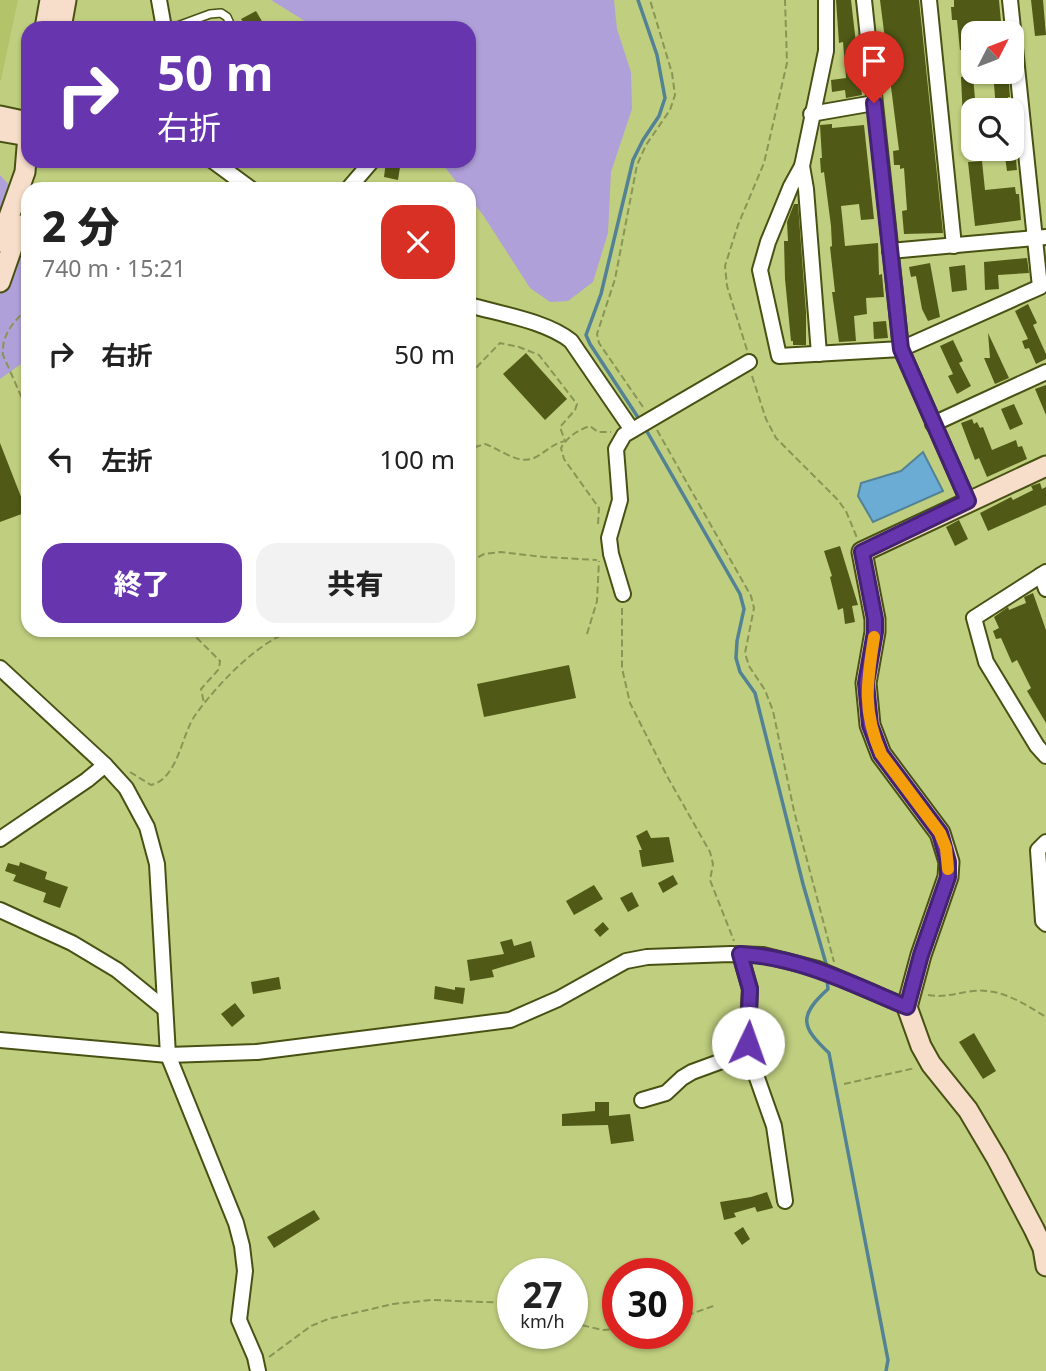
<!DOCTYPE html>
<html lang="ja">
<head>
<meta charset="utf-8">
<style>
	body { margin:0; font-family:"Noto Sans","Noto Sans JP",sans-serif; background:#f2f2f2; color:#222; height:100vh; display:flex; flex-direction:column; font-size:26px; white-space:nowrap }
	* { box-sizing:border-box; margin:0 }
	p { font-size:23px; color:#767676 }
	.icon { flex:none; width:38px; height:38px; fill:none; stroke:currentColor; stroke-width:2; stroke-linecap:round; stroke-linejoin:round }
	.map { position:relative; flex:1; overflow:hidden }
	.panel { position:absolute; left:21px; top:182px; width:455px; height:455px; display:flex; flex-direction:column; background:#fff; border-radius:21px; box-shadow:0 2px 5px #0004 }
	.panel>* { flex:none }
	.guide { position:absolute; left:21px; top:21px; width:455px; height:147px; border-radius:21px; box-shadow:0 2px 5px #0004; background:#6736ae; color:#fff; overflow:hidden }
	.needle { width:46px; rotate:48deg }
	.controls { position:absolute; left:961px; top:21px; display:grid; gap:14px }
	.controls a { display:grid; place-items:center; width:63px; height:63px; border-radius:14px; background:#fff; box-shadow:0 2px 5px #0004; font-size:35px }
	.speed { position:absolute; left:497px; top:1258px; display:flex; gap:14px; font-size:35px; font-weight:700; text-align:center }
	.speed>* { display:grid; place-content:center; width:91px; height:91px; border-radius:50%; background:#fff; box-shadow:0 2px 5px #0004; line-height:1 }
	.speed small { font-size:18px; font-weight:400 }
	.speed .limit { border:10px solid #d22; background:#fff; color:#111 }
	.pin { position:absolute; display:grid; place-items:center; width:60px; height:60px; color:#fff; margin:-72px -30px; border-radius:50% 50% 50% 0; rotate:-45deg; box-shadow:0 0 7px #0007 }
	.pin .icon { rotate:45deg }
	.me { position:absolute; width:77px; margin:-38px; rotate:3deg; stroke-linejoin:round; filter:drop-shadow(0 0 5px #0008) }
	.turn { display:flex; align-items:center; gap:24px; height:147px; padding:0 21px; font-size:32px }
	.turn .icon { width:91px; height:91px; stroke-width:2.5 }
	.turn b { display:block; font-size:49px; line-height:60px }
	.round { display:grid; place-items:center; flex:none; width:74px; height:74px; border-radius:21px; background:#f2f2f2 }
	.headline { display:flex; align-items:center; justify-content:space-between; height:119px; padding:0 21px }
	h1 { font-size:42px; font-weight:800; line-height:52px }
	.primary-button { display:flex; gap:14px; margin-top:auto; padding:14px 21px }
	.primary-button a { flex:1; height:80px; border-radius:21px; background:#6736ae; color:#fff; font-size:28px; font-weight:800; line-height:80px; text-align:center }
	.primary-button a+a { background:#f2f2f2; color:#222 }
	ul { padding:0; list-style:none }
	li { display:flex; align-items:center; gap:21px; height:105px; padding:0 21px }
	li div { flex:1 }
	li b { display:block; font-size:26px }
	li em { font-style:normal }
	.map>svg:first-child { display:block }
	.built { fill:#b3c36a }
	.green { fill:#b0a0d9 }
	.water { fill:#6bacd5; stroke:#538295; stroke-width:2 }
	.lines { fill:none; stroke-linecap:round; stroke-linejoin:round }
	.stream { stroke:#538295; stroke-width:3.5 }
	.building { fill:#505a16 }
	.lane-casing { stroke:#485113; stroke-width:10 }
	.street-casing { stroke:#485113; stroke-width:18 }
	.secondary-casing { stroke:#485113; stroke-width:23 }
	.path { stroke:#899555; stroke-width:2; stroke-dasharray:7 3.5; stroke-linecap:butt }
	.lane { stroke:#fff; stroke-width:7 }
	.street { stroke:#fff; stroke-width:14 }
	.secondary { stroke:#f7deca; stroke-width:19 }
	.route-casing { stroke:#432371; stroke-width:18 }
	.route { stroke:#6736ae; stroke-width:12 }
	.slow { stroke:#f59e0b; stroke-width:12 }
</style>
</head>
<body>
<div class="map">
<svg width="1046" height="1371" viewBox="0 0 1046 1371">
	<rect width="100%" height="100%" fill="#c0cf7f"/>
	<polygon class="built" points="0,0 18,0 1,80 0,80"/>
	<g class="green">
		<polygon points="271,0 614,0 617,29 631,72 632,109 611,172 608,233 593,282 568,301 550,302 530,288 483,215 469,197 469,189 462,189 440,161 469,161 469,28 316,28"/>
		<polygon points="0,175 28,206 28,359 0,379"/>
	</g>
	<polygon class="water" points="923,452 943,491 873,522 858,496 861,483 901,471"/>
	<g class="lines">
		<g class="stream">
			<polyline points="638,0 657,55 665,98 659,116 643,140 633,160 601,294 586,335 590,344 641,422"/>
			<polyline points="645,428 740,594 744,609 737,641 736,658 740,672 755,693 803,884 827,967"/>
			<path d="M827,979L828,989C798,1016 801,1027 829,1053L888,1360L886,1371"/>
		</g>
	</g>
	<g class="building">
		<polygon points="836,0 851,0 862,95 846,98 845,90 832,92 831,80 846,78 843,42 839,43"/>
		<polygon points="880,0 919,0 943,233 904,234 902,211 907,210 904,168 900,169 900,165 894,165 893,151 899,150"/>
		<polygon points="954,0 999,0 1002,33 971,33 972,49 960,50 957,20 952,20 951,7 954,7"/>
		<polygon points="1031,0 1043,0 1046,35 1035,36"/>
		<polygon points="256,11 266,28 247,28 241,19"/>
		<polygon points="993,72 1008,72 1010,97 1008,97 1009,108 996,109"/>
		<polygon points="973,76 976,110 973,110 973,142 964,142 961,77"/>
		<polygon points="832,124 832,128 864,125 874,219 861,220 859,204 841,206 843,225 845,246 878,243 879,275 882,274 884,297 866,298 867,314 854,316 856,341 839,342 832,292 835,292 830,247 832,246 831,226 824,172 821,173 820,158 822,158 820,125"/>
		<polygon points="1015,149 1017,170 1007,171 1004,150"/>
		<polygon points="386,161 401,161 398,180 384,177"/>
		<polygon points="982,161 985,190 1015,187 1016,194 1019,194 1021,220 975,226 968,162"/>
		<polygon points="794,204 798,204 806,312 806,345 793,345 793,341 791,341 785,279 784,241 788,241 787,222"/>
		<polygon points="1027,258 1029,273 998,275 999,289 985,290 984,262"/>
		<polygon points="930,263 940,317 928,321 922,309 916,276 911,277 909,267"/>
		<polygon points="965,265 967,290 952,292 949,267"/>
		<polygon points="1028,304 1037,323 1033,325 1046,354 1046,359 1036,364 1029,348 1025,349 1022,341 1028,339 1015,311"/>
		<polygon points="886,321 888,338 874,339 873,322"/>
		<polygon points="988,333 1009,378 995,384 984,358 990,358"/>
		<polygon points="953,340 963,361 959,363 971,386 957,394 948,376 953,374 940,346"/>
		<polygon points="526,353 567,399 545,420 503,374"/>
		<polygon points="1046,385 1046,415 1035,389"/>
		<polygon points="1014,404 1023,424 1010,430 1001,409"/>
		<polygon points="972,419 974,424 977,422 980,428 983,427 992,450 1016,440 1018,447 1022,446 1027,459 987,477 979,458 975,460 961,423"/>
		<polygon points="0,443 27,512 0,522"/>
		<polygon points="1040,483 1042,489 1046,487 1046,505 988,531 980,513 1011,497 1013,500 1033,490 1031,486"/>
		<polygon points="959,520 968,539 955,546 946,527"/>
		<polygon points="840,546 858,605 852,606 855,622 845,624 843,608 838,610 830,577 832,576 824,551"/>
		<polygon points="1033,593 1046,630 1046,723 1027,691 1031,688 1017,660 1012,663 1001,638 996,639 993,631 999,628 994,617 1008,607 1009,610 1026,603 1024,597"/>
		<polygon points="569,665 576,698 484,717 477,684"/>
		<polygon points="647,830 651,838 669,837 674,862 642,867 639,850 642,850 636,836"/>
		<polygon points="20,862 47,872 45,879 68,887 60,908 43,902 46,893 13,881 16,875 5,871 8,863 19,866"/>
		<polygon points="673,875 678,884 663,893 658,883"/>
		<polygon points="594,885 603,899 574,915 566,901"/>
		<polygon points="632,892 639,906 628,912 620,898"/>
		<polygon points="603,922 609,929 600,937 594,930"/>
		<polygon points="512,939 514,946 531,941 535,957 492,970 494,977 470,981 467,960 504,954 500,942"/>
		<polygon points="279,977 281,989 253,994 251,982"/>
		<polygon points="435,986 455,990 455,987 465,988 463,1004 434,999"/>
		<polygon points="235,1003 245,1016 232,1027 221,1014"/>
		<polygon points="974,1033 996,1071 983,1079 959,1042"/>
		<polygon points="595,1102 609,1102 609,1116 630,1114 634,1141 611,1144 608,1125 562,1126 562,1114 595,1111"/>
		<polygon points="767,1192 773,1208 757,1212 755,1207 734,1213 736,1217 724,1220 720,1202 751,1197"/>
		<polygon points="314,1210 320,1219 274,1248 267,1237"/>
		<polygon points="743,1227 750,1239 742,1245 734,1233"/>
	</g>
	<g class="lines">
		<defs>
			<polyline id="lane" points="172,28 210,14 221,13 227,17 232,28"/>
			<g id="street">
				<polyline points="159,0 164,28"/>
				<polyline points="864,0 901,349 968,501"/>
				<polyline points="929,0 954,246"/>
				<polyline points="811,114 874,103"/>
				<polyline points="213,161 251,189"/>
				<polyline points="802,166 791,186 768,242 760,270 779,356 901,349 1040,287 1010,0"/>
				<polyline points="348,189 372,161"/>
				<polyline points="890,251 1046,237"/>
				<path d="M469,305C500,314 546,321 571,341L632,430"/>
				<polyline points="819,354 806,189 802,166 826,51 826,0"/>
				<polyline points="933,424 1046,372"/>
				<polyline points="1046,572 974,618 986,662 1037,746 1046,756"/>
				<polyline points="1041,575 1046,589"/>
				<polyline points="623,594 611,554 609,538 620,500 616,449 624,435 749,362"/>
				<polyline points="0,668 105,765 126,788 147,827 157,864 168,1055 236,1223 242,1246 245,1271 239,1320 255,1357 258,1371"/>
				<polyline points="0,839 87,780 105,765"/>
				<polyline points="1046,842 1038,850 1043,921 1046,924"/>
				<polyline points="0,910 72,943 117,970 165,1009"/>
				<polyline points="740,954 750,989 747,1038 750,1058 774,1126 785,1201"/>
				<polyline points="0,1040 168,1055 257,1052 510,1020 558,999 626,961 647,957 731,954 763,955 818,969 907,1007"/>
				<polyline points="642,1100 666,1093 682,1078 692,1072 722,1061 748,1043"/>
			</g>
			<g id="secondary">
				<polyline points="45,28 50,0"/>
				<polyline points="61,28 66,0"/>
				<polyline points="0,116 28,122"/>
				<polyline points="0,131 28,136"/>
				<polyline points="0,242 25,172 28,135"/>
				<polyline points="0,282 20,225"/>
				<polyline points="1046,466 862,552 875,619 875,632 866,683 870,725 881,754 940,833 949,862 948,877 921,955 907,1007 921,1046 931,1064 968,1110 997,1159 1034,1229 1043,1248 1046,1266"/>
			</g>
		</defs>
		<use href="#lane" class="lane-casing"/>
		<use href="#street" class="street-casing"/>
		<use href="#secondary" class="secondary-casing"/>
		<g class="path">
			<path d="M28,308C14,321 1,335 3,355L28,412"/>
			<polyline points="747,350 727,286 725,266 738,225 764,163 787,63 785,0"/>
			<path d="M469,375L500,343L519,347L539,355L577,404L575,410L560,427L565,441C552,444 546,452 534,458C518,465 500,449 485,444L469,449"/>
			<polyline points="752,376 766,419 776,438 837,499 846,511 857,538"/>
			<polyline points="643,407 599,343 597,334 615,279 637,165 646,145 670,110 675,95 672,73 650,0"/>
			<polyline points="657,430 751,596 754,608 745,653 749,666 765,690 773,711 794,811 834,962"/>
			<path d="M598,524L599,508L564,459L561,448C567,437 578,430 590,426L598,432H611"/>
			<polyline points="469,562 484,554 500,552 544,557 597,560"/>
			<polyline points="622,608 622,668 630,703 667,776 710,852 713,864 710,880 734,941"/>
			<polyline points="189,630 220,661 219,669 201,689 204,703"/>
			<polyline points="587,634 597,601 599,561"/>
			<path d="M130,772L151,785C179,778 181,734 196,714C218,684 259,640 295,630"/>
			<path d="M928,995C944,998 957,993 973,991C1001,988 1023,1003 1046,1017"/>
			<polyline points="844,1084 915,1068"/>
			<polyline points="677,1319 716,1305"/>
			<polyline points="572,1323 603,1330 618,1329"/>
			<polyline points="269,1357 311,1326 328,1319 393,1304 431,1300 513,1303"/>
		</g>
		<use href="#lane" class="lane"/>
		<use href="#street" class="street"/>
		<use href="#secondary" class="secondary"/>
	</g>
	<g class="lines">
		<defs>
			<path id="route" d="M748,1043L750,989L740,954C800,957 852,984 907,1007L921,955L948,877V862L940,833L881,754L870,725L866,683L875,632V619L862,552L968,501L901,349L874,103"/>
		</defs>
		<use href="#route" class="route-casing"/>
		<use href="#route" class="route"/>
		<path class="slow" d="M874,637C867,682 862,710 881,754L940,833L946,848L948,869"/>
	</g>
</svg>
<div class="controls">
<a><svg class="needle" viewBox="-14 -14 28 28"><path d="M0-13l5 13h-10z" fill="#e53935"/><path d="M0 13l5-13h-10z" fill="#767676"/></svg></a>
<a><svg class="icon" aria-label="search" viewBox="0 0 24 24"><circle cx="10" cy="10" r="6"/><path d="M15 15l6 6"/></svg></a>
</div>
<div class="speed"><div>27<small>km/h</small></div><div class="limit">30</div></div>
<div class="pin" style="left:874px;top:103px;background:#d93025"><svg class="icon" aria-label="arrive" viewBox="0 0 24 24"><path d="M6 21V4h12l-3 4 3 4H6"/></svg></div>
<svg class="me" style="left:748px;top:1043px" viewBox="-20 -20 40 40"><circle r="19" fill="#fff"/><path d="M0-13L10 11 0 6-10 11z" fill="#6736ae"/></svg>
<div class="guide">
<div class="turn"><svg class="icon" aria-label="right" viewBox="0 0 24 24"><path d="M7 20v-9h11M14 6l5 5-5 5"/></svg><div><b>50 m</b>右折</div></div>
</div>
<section class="panel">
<div class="headline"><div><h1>2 分</h1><p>740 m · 15:21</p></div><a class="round" style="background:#d93025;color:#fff"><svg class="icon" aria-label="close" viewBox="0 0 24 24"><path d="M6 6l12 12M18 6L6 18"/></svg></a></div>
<ul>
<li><svg class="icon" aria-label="right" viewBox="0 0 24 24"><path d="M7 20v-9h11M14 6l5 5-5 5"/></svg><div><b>右折</b></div><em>50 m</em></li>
<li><svg class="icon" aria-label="left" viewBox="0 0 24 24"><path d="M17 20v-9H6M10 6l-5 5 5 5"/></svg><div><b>左折</b></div><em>100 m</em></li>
</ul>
<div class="primary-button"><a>終了</a><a>共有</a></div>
</section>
</div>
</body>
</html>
